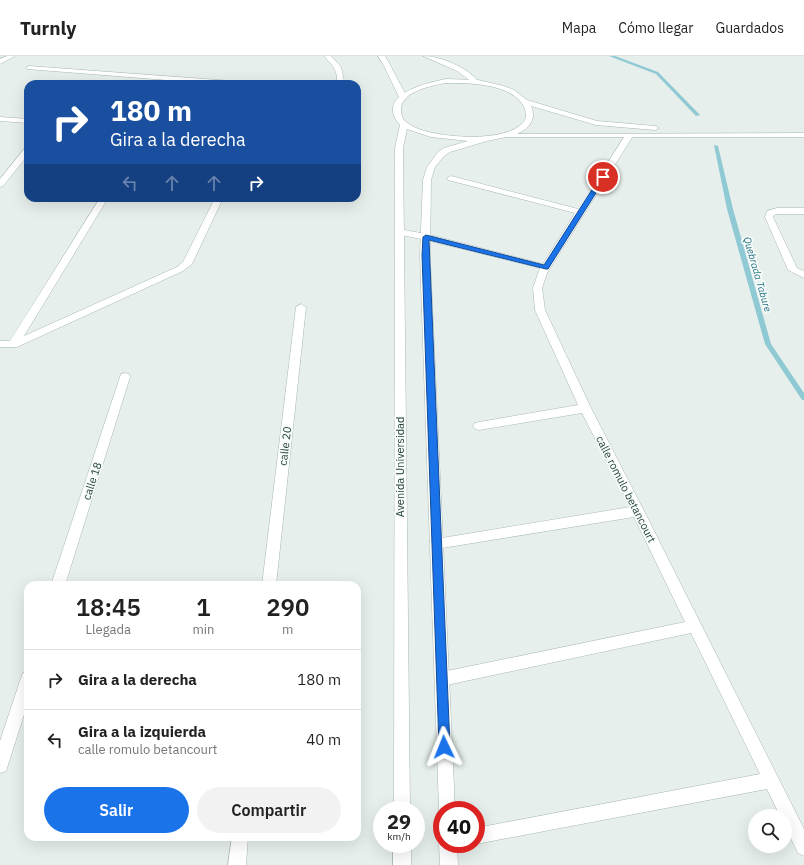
<!DOCTYPE html>
<html lang="es">
<head>
<meta charset="utf-8">
<style>
	body { margin:0; font-family:"IBM Plex Sans",sans-serif; background:#f2f2f2; color:#222; height:100vh; display:flex; flex-direction:column; font-size:15px; white-space:nowrap }
	* { box-sizing:border-box; margin:0 }
	p { font-size:13px; color:#767676 }
	.icon { flex:none; width:22px; height:22px; fill:none; stroke:currentColor; stroke-width:2; stroke-linecap:round; stroke-linejoin:round }
	.map { position:relative; flex:1; overflow:hidden }
	.panel { position:absolute; left:24px; top:525px; width:337px; height:260px; display:flex; flex-direction:column; background:#fff; border-radius:12px; box-shadow:0 4px 16px #0002 }
	.panel>* { flex:none }
	.hud { position:absolute; left:24px; top:24px; width:337px; height:122px; border-radius:12px; box-shadow:0 4px 16px #0002; background:#1a4fa0; color:#fff; overflow:hidden }
	.fabs { position:absolute; left:748px; top:753px; display:grid; gap:8px }
	.fabs a { display:grid; place-items:center; width:44px; height:44px; border-radius:50%; background:#fff; box-shadow:0 4px 16px #0002; font-size:20px }
	.speed { position:absolute; left:373px; top:745px; display:flex; gap:8px; font-size:20px; font-weight:700; text-align:center }
	.speed>* { display:grid; place-content:center; width:52px; height:52px; border-radius:50%; background:#fff; box-shadow:0 4px 16px #0002; line-height:1 }
	.speed small { font-size:10px; font-weight:400 }
	.speed .limit { border:6px solid #d22; background:#fff; color:#111 }
	.pin { position:absolute; display:grid; place-items:center; width:34px; height:34px; color:#fff; margin:-17px; border:2px solid #fff; border-radius:50%; box-shadow:0 1px 4px #0007 }
	.me { position:absolute; width:44px; margin:-22px; rotate:358deg; stroke-linejoin:round; filter:drop-shadow(0 0 3px #0008) }
	.turn { display:flex; align-items:center; gap:14px; height:84px; padding:0 20px; font-size:18px }
	.turn .icon { width:52px; height:52px; stroke-width:2.5 }
	.turn b { display:block; font-size:28px; line-height:34px }
	.lanes { display:flex; align-items:center; height:38px; padding:0 20px; background:#0003; justify-content:center; gap:20px; direction:ltr }
	.lanes .off { opacity:.35 }
	.eta { display:flex; justify-content:space-evenly; align-items:center; height:68px; text-align:center }
	.eta b { font-size:24px; font-weight:600; line-height:28px }
	.primary-button { display:flex; gap:8px; margin-top:auto; padding:8px 20px }
	.primary-button a { flex:1; height:46px; border-radius:24px; background:#1a73e8; color:#fff; font-size:16px; font-weight:600; line-height:46px; text-align:center }
	.primary-button a+a { background:#f2f2f2; color:#222 }
	ul { padding:0; list-style:none }
	li { display:flex; align-items:center; gap:12px; height:60px; padding:0 20px; border-top:1px solid #e0e0e0 }
	li div { flex:1 }
	li b { display:block; font-size:15px }
	li em { font-style:normal }
	header { display:flex; align-items:center; gap:24px; box-sizing:border-box; height:56px; padding:0 20px; background:#fff; border-bottom:1px solid #e0e0e0 }
	header strong { font-size:19px }
	nav { display:flex; gap:22px; margin-inline-start:auto; font-size:14px }
	.map>svg:first-child { display:block }
	.lines { fill:none; stroke-linecap:round; stroke-linejoin:round }
	.stream { fill:#8ec9d4; fill-rule:evenodd }
	.minor-casing { stroke:#a8b8b2; stroke-width:1 }
	.tertiary-casing { stroke:#a8b8b2; stroke-width:1 }
	.minor { fill:#fff; fill-rule:evenodd }
	.tertiary { fill:#fff; fill-rule:evenodd }
	.route { fill:#1a73e8; stroke:#114b97 }
	.labels { text-anchor:middle; stroke-width:3.5; stroke-linejoin:round; paint-order:stroke }
	.far-water-label { font-size:10px; font-style:italic; fill:#1c6f80; stroke:#f7fbf9 }
	.street-label { font-size:11px; fill:#24423a; stroke:#f7fbf9 }
</style>
</head>
<body>
<header>
<strong>Turnly</strong>
<nav><a>Mapa</a><a>Cómo llegar</a><a>Guardados</a></nav>
</header>
<div class="map">
<svg width="804" height="809" viewBox="0 0 804 809">
	<rect width="100%" height="100%" fill="#e6efeb"/>
	<g class="lines">
		<g class="stream">
			<polygon points="609,0 615,0 658,16 700,59 696,60 656,18"/>
			<polygon points="714,89 718,90 733,153 771,288 804,337 804,344 802,344 765,288 727,153"/>
		</g>
		<defs>
			<g id="minor">
				<polygon points="7,0 15,0 0,8 0,3"/>
				<path d="M324,0H331L341,11L344,25L340,28H332L337,24C337,12 331,8 324,0Z"/>
				<polygon points="378,0 385,0 388,5 407,41 406,43 400,43 399,41 384,10"/>
				<path d="M423,0C440,0 467,11 478,25L472,26L457,15Z"/>
				<polygon points="29,10 245,26 249,28 217,28 27,13 27,11"/>
				<polygon points="0,61 28,63 28,67 0,65"/>
				<polygon points="626,78 629,78 633,80 547,217 542,232 545,254 591,352 644,455 804,773 804,800 798,797 785,770 785,760 780,760 767,733 476,788 475,788 476,772 760,718 691,577 442,630 437,628 435,623 437,618 442,616 685,566 634,461 436,493 431,492 429,488 431,484 436,483 630,451 582,357 479,374 475,373 473,370 475,367 479,366 578,349 535,254 533,232 540,212 426,184 396,178 394,176 399,173 426,178 543,208 575,157 448,124 447,122 451,120 578,153"/>
				<polygon points="25,92 28,92 28,99 3,130 0,131 0,123"/>
				<polygon points="100,142 108,142 24,280 177,211 183,206 215,142 223,142 192,208 183,215 17,291 0,291 0,285 10,285"/>
				<polygon points="777,152 804,152 804,158 777,158 774,159 773,161 797,212 804,215 804,222 788,214 765,161 767,155"/>
				<polygon points="301,248 306,251 276,529 262,529 296,251"/>
				<polygon points="125,317 129,318 130,321 65,529 51,529 120,321 121,318"/>
				<polygon points="28,615 28,646 8,709 6,715 0,717 0,685 21,622 23,617"/>
				<polygon points="232,781 248,781 246,809 228,809"/>
			</g>
			<g id="tertiary">
				<path d="M446,23L478,24L504,30L514,34L527,44L597,65L655,70L659,72L655,74L596,69L531,50C537,63 529,73 517,78L804,77V81H506L487,85L450,96L444,100L435,111L431,124L430,199L455,754H442V760L439,754L420,199L423,124L427,111L438,96L444,92L468,85L431,81L407,73L403,92L410,754H394L395,92L400,69C374,39 426,27 446,23ZM446,27C469,27 512,27 524,51C526,55 527,62 524,65C508,88 436,82 414,71C407,67 401,64 401,55C400,35 431,30 446,27Z"/>
				<polygon points="442,782 442,788 457,788 458,809 440,809 439,788"/>
				<rect x="393" y="788" width="18" height="21"/>
			</g>
		</defs>
		<use href="#minor" class="minor-casing"/>
		<use href="#tertiary" class="tertiary-casing"/>
		<use href="#minor" class="minor"/>
		<use href="#tertiary" class="tertiary"/>
	</g>
	<polygon class="route" points="603,119 606,121 548,213 546,213 429,184 450,691 449,695 444,697 440,695 439,691 422,199 423,181 426,179 544,209 600,121"/>
	<g class="labels">
		<g class="far-water-label">
			<text transform="translate(758 218) rotate(74)" y="4">Quebrada Tabure</text>
		</g>
		<g class="street-label">
			<text transform="translate(285 390) rotate(-83)" y="4">calle 20</text>
			<text transform="translate(400 411) rotate(-90)" y="4">Avenida Universidad</text>
			<text transform="translate(92 425) rotate(-72)" y="4">calle 18</text>
			<text transform="translate(626 433) rotate(63)" y="4">calle romulo betancourt</text>
		</g>
	</g>
</svg>
<div class="fabs">
<a><svg class="icon" aria-label="search" viewBox="0 0 24 24"><circle cx="10" cy="10" r="6"/><path d="M15 15l6 6"/></svg></a>
</div>
<div class="speed"><div>29<small>km/h</small></div><div class="limit">40</div></div>
<div class="pin" style="left:603px;top:121px;background:#d93025"><svg class="icon" aria-label="arrive" viewBox="0 0 24 24"><path d="M6 21V4h12l-3 4 3 4H6"/></svg></div>
<svg class="me" style="left:444px;top:691px" viewBox="-20 -20 40 40"><path d="M0-17L14 15 0 8-14 15z" fill="#1a73e8" stroke="#fff" stroke-width="4"/></svg>
<div class="hud">
<div class="turn"><svg class="icon" aria-label="right" viewBox="0 0 24 24"><path d="M7 20v-9h11M14 6l5 5-5 5"/></svg><div><b>180 m</b>Gira a la derecha</div></div>
<div class="lanes"><svg class="icon off" aria-label="left" viewBox="0 0 24 24"><path d="M17 20v-9H6M10 6l-5 5 5 5"/></svg><svg class="icon off" aria-label="ahead" viewBox="0 0 24 24"><path d="M12 20V5M6 11l6-6 6 6"/></svg><svg class="icon off" aria-label="ahead" viewBox="0 0 24 24"><path d="M12 20V5M6 11l6-6 6 6"/></svg><svg class="icon" aria-label="right" viewBox="0 0 24 24"><path d="M7 20v-9h11M14 6l5 5-5 5"/></svg></div>
</div>
<section class="panel">
<div class="eta">
<div><b>18:45</b><p>Llegada</p></div>
<div><b>1</b><p>min</p></div>
<div><b>290</b><p>m</p></div>
</div>
<ul>
<li><svg class="icon" aria-label="right" viewBox="0 0 24 24"><path d="M7 20v-9h11M14 6l5 5-5 5"/></svg><div><b>Gira a la derecha</b></div><em>180 m</em></li>
<li><svg class="icon" aria-label="left" viewBox="0 0 24 24"><path d="M17 20v-9H6M10 6l-5 5 5 5"/></svg><div><b>Gira a la izquierda</b><p>calle romulo betancourt</p></div><em>40 m</em></li>
</ul>
<div class="primary-button"><a>Salir</a><a>Compartir</a></div>
</section>
</div>
</body>
</html>
